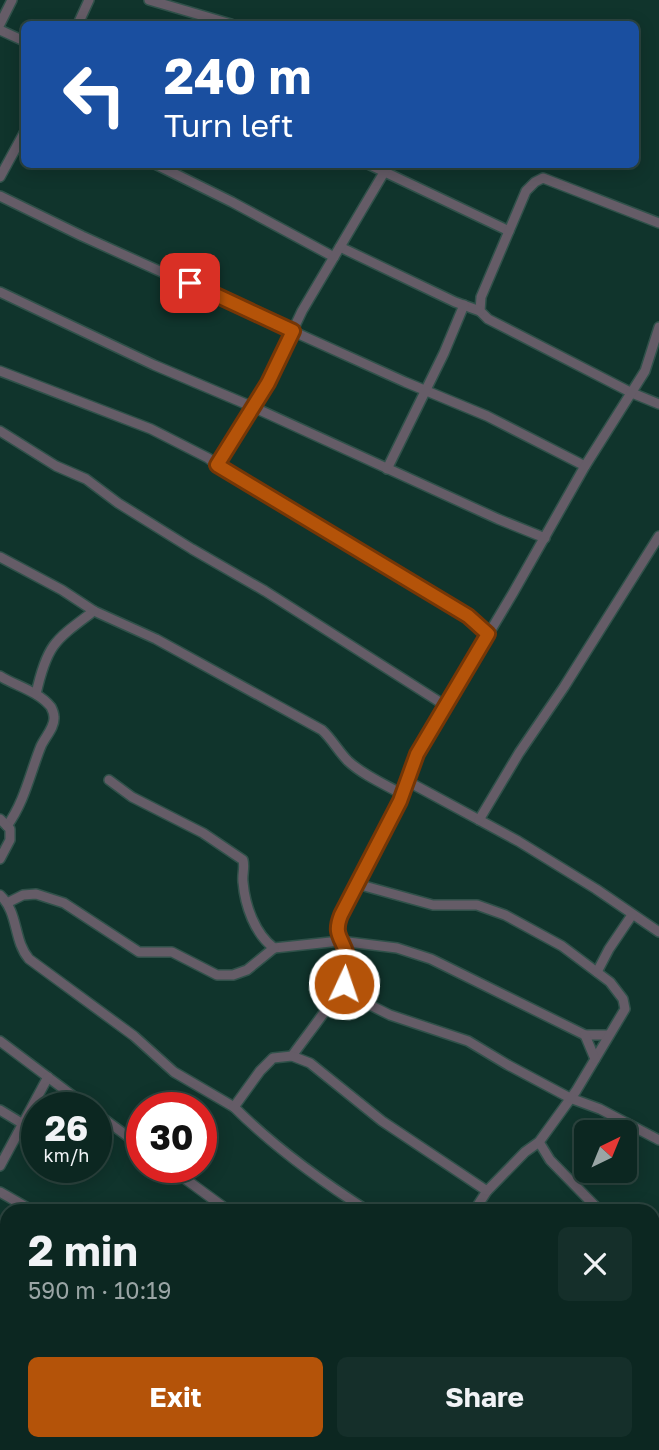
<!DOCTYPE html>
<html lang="en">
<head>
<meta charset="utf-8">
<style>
	body { margin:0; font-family:"Golos Text",sans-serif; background:#152f2a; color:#f1f3f6; height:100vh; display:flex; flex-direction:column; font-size:26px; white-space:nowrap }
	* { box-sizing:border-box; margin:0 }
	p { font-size:23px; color:#9aa5a5 }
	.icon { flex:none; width:38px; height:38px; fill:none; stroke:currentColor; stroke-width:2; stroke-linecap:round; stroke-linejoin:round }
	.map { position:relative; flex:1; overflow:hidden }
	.drawer { position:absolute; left:0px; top:1204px; width:660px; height:247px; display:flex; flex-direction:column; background:#0c2721; border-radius:21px 21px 0 0; box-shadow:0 4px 18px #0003,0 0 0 2px #2c443f }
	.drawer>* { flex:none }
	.guide { position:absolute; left:21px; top:21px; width:618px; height:147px; border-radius:10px; box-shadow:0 4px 18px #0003,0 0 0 2px #2c443f; background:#1a4fa0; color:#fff; overflow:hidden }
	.needle { width:46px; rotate:43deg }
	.fabs { position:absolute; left:574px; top:1120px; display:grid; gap:14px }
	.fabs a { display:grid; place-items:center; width:63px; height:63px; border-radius:10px; background:#0c2721; box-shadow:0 4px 18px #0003,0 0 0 2px #2c443f; font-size:35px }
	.speed { position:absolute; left:21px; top:1092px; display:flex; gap:14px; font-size:35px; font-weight:700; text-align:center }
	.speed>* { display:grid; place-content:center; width:91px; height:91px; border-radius:50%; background:#0c2721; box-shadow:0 4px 18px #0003,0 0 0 2px #2c443f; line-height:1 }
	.speed small { font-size:18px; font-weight:400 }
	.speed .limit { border:10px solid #d22; background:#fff; color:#111 }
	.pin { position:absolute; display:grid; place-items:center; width:60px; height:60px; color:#fff; margin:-30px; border-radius:14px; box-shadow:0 4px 10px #0006 }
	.me { position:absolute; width:77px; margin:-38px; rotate:3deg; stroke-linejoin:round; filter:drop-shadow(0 0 5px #0008) }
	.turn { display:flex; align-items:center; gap:24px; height:147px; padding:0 28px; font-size:32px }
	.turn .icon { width:91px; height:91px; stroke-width:2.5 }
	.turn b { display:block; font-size:49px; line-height:60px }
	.round { display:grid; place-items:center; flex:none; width:74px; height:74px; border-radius:10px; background:#152f2a }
	.headline { display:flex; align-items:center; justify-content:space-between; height:119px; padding:0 28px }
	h1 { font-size:42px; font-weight:700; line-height:52px }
	.cta { display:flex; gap:14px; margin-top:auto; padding:14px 28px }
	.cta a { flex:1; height:80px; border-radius:10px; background:#b45309; color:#fff; font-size:28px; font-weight:700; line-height:80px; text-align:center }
	.cta a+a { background:#152f2a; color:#f1f3f6 }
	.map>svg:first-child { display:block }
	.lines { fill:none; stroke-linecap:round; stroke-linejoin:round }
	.street-casing { stroke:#30514a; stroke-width:12 }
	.street { stroke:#655c67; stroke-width:9 }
	.route-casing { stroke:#753606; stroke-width:18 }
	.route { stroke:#b45309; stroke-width:12 }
</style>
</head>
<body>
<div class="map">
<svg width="659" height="1450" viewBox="0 0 659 1450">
	<rect width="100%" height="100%" fill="#10342c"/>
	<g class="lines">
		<defs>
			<g id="street">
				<polyline points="149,0 231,24"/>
				<polyline points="0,24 12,0"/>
				<polyline points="78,24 89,0"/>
				<polyline points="0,30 24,41"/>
				<polyline points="155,164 232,202 334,257"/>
				<polyline points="368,164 509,231"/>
				<polyline points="0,177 24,133"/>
				<polyline points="0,196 82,236 405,382 487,416 585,466"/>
				<polyline points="659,223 543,178 535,182 526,191 481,297 480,311 488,319 632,393 659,404"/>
				<polyline points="340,247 455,302 480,311"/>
				<polyline points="0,292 154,365 253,407 498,519 545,538"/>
				<polyline points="0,371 151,429 208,458 238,480 468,616 488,634"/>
				<polyline points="0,431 56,466 86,479 118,503 192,549 265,591 446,706"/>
				<polyline points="217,465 268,383 302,311 389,164"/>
				<polyline points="387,469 444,353 464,305"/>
				<path d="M0,557L62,590L94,611L156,639L322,730C332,739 338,751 348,761C363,775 384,784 402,794"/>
				<path d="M0,676C16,686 38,691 51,707C52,709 54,714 54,717C55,727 45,737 41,746C30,773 25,801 7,826"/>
				<path d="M36,694C47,644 55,640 94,611"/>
				<path d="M109,780L132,797L203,833L243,860C245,868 242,874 243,882C245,906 255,934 274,948L340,941L397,948L431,959L585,1035H609"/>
				<polyline points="407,781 518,841 596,889 659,932"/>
				<polyline points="0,819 10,829 10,840 0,859"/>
				<polyline points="479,820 519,753 564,687 659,536"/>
				<polyline points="357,884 433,905 477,905 505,915 562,946 610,982 623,999 625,1009 576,1091 539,1142 525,1152 487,1191 474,1211"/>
				<path d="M0,895C19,913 13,940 29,959L134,1036L174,1072L234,1107"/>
				<polyline points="7,903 23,895 36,894 64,903 139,952 172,952 217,975 233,975 247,970 274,948"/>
				<polyline points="597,972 609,949 632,915"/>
				<polyline points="340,990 390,1015 468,1041 508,1065 570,1098 600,1109 659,1140"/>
				<polyline points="585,1035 595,1059"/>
				<polyline points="0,1041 89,1108"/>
				<path d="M292,1056C305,1037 345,989 348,970C350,952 336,940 338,923L400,801L417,754L513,593L585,466L645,371L659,327"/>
				<polyline points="0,1110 23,1124"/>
				<polyline points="96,1113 142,1147"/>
				<polyline points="18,1133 37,1144"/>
				<polyline points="539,1142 550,1160 600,1211"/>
				<polyline points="0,1166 48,1077"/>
				<polyline points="169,1167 229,1211"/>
				<polyline points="0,1192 33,1211"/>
				<path d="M368,1211C321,1181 274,1147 234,1107L260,1071L273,1058L292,1056L310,1063L382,1121L487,1191"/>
				<polyline points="653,1246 659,1249"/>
				<polyline points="0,1268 7,1272"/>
				<polyline points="653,1374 659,1364"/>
				<polyline points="653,1426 659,1431"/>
				<polyline points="71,1444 80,1449"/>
				<polyline points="93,1444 104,1450"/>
				<polyline points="548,1444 557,1450"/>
				<polyline points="308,1450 311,1444"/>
				<polyline points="362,1450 365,1446"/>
				<polyline points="520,1450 525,1444"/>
			</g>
		</defs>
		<use href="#street" class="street-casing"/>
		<use href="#street" class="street"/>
	</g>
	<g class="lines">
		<defs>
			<path id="route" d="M190,283L293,331L268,383L217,465L468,616L488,634L417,754L400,801L341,915C333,935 342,937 347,955C349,965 346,974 344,984"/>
		</defs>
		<use href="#route" class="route-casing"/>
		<use href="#route" class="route"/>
	</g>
</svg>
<div class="fabs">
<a><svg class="needle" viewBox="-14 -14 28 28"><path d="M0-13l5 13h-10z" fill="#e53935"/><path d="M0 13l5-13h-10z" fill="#9aa5a5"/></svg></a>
</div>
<div class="speed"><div>26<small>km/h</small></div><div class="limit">30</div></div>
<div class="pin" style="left:190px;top:283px;background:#d93025"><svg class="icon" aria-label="arrive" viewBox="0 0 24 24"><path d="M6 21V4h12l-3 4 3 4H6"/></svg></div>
<svg class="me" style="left:344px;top:984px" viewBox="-20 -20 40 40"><circle r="17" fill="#b45309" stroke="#fff" stroke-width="3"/><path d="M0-11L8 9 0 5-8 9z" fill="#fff"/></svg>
<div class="guide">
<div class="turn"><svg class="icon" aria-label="left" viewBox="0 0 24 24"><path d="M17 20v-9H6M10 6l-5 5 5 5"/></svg><div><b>240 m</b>Turn left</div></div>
</div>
<section class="drawer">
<div class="headline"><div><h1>2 min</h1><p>590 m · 10:19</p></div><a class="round"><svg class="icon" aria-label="close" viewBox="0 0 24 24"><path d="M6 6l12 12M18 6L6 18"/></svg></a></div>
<div class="cta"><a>Exit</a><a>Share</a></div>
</section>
</div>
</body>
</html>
